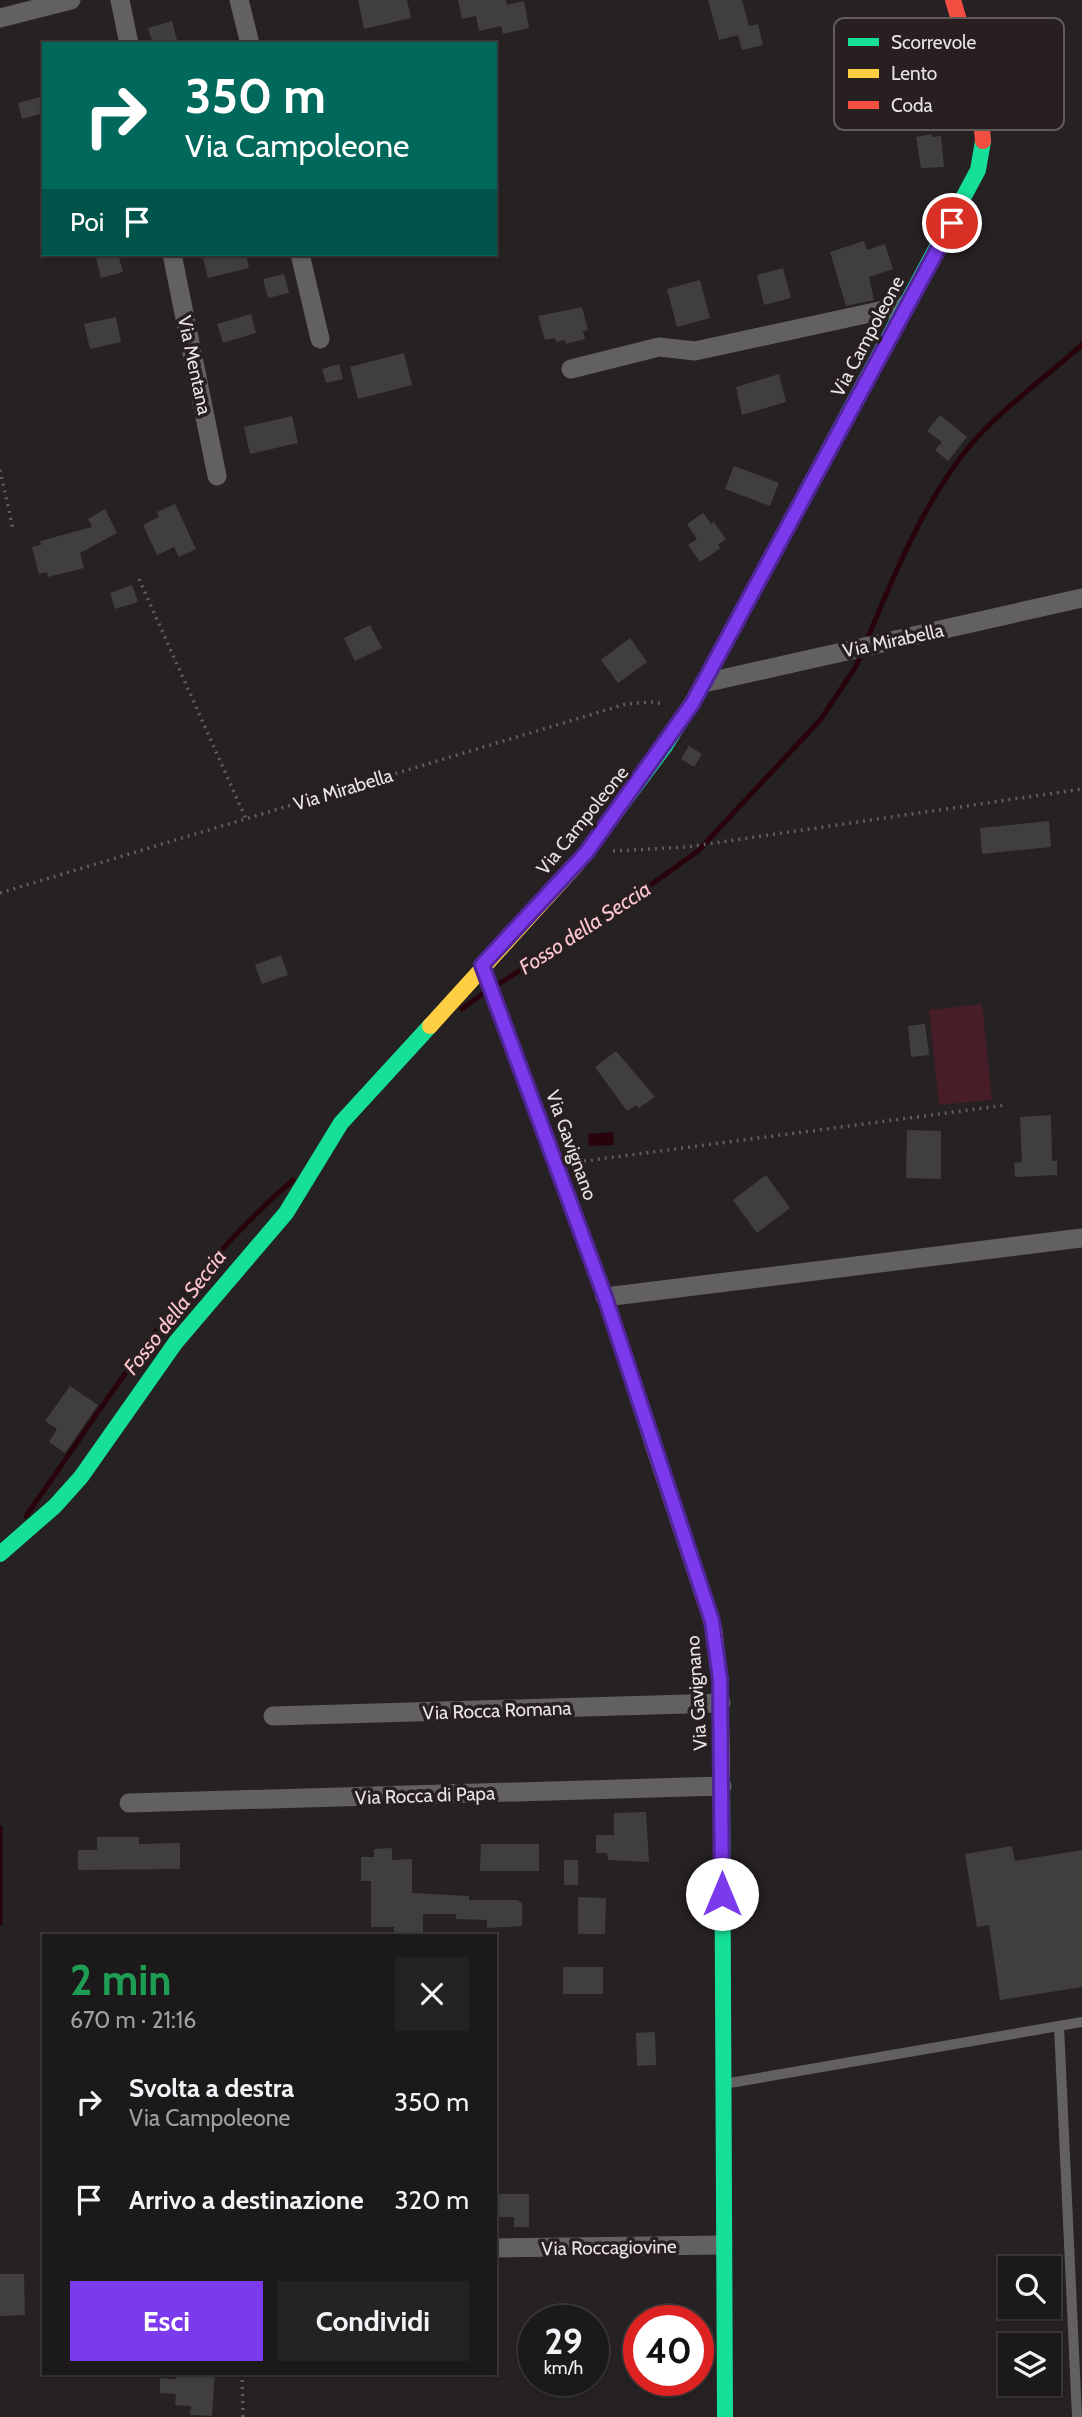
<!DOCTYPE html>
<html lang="it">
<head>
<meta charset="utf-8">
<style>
	body { margin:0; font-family:Cabin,sans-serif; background:#252223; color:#f1f3f6; height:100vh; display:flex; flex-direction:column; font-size:26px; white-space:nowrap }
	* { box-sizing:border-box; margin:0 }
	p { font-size:23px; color:#a0a0a2 }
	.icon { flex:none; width:38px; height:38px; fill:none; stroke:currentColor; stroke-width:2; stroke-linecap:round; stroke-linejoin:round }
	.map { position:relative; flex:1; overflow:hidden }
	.side { position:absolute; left:42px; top:1934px; width:455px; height:441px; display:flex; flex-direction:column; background:#1c191a; border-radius:0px; box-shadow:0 2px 5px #0004,0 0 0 2px #3a3839 }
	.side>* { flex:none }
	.banner { position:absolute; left:42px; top:42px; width:455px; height:214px; border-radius:0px; box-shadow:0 2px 5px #0004,0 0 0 2px #3a3839; background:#00695c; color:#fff; overflow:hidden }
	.fabs { position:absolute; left:998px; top:2256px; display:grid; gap:14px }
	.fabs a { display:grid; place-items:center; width:63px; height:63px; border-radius:0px; background:#1c191a; box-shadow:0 2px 5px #0004,0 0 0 2px #3a3839; font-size:35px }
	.speed { position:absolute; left:518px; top:2305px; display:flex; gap:14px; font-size:35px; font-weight:700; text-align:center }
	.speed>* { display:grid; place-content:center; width:91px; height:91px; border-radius:50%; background:#1c191a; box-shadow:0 2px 5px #0004,0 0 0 2px #3a3839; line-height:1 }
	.speed small { font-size:18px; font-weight:400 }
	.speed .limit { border:10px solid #d22; background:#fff; color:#111 }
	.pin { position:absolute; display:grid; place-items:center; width:60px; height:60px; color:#fff; margin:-30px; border:4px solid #fff; border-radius:50%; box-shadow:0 2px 7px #0007 }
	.me { position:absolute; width:77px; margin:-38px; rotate:0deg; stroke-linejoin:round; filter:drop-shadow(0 0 5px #0008) }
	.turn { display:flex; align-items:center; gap:24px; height:147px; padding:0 28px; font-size:32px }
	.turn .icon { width:91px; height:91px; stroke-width:2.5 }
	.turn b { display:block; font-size:49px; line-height:60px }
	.then { display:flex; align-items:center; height:66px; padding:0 28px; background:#0003; gap:14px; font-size:26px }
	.round { display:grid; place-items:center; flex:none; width:74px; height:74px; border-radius:0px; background:#252223 }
	.headline { display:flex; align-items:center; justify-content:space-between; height:119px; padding:0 28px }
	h1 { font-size:42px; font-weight:700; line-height:52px; color:#1e9e55 }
	.primary-button { display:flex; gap:14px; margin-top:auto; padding:14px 28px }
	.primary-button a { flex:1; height:80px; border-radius:0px; background:#7c3aed; color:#fff; font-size:28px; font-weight:700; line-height:80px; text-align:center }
	.primary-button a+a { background:#252223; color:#f1f3f6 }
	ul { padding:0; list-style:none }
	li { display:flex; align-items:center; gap:21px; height:98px; padding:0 28px }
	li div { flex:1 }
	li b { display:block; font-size:26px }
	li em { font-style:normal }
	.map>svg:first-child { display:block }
	.green { fill:#471e28 }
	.water { fill:#28030c }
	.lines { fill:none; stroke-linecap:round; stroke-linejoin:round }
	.stream { stroke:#28030c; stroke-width:5 }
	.building { fill:#413f3e }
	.path { stroke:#605d5e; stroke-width:3.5; stroke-dasharray:2 5; stroke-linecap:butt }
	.lane { stroke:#626060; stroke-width:10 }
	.street { stroke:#626060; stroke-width:19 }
	.fast { stroke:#16e098; stroke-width:16 }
	.slow { stroke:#ffcf43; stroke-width:16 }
	.jam { stroke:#f24e42; stroke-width:16 }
	.route-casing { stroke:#51269a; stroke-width:18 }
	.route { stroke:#7c3aed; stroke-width:12 }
	.labels { text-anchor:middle; stroke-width:7; stroke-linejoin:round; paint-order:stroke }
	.street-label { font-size:19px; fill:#eae4e5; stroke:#281f21 }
	.water-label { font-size:21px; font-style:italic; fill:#fdc5ce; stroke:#281f21 }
	.key { fill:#281f21; stroke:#625a5c; stroke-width:2 }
	.key-label { font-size:19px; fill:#eae4e5 }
</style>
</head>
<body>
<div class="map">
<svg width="1082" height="2417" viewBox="0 0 1082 2417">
	<rect width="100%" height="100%" fill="#262122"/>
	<polygon class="green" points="982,1004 992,1100 939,1105 929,1010"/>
	<polygon class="water" points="613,1132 614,1145 589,1146 588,1134"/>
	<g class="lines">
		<g class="stream">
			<path d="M867,640C896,569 933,480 988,426C1018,397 1051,372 1082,345"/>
			<polyline points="497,985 610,914 698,851 821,719 855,668 862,652"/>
			<polyline points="462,1009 485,992"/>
			<path d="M26,1516C108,1401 184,1273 293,1180"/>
			<polyline points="0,1828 0,1923"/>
		</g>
	</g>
	<g class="building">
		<polygon points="358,0 407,0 411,18 364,29"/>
		<polygon points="458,0 506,0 507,5 524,1 529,28 503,34 501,26 479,31 476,16 462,19"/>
		<polygon points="708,0 742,0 749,26 758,24 763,45 742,50 738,35 719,40"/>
		<polygon points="172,21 178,44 153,44 148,28"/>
		<polygon points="44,96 44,113 22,119 18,103"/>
		<polygon points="932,134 932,137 941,136 944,167 921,168 916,137"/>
		<polygon points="864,241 867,250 885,244 893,269 869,277 874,300 846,306 830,252"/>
		<polygon points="95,254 118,254 123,272 101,278"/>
		<polygon points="202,254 246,254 249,268 208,278"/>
		<polygon points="783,268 791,298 764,305 757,275"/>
		<polygon points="284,274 289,293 268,298 263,279"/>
		<polygon points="700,280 710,318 677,327 667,289"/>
		<polygon points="582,307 588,330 583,331 585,339 566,344 565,340 556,342 555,338 545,340 538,316"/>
		<polygon points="251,314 256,333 223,343 217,324"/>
		<polygon points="116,317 121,342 90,349 84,324"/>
		<polygon points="404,353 412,385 358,399 350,367"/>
		<polygon points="339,364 343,379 326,383 322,369"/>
		<polygon points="779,374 786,402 742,415 736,387"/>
		<polygon points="940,415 967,437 948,461 935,450 942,442 927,431"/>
		<polygon points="292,416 298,443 250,454 244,427"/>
		<polygon points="734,466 779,483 770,506 725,489"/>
		<polygon points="175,504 196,549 179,557 174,547 157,555 143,525 159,517 157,512"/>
		<polygon points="105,509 117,533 80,553 84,568 48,577 47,572 39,574 32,547 41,545 40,541 92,527 88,519"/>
		<polygon points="703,513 712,525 713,521 726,539 718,545 721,548 700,562 688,545 697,539 687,524"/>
		<polygon points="132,585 138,602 115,609 110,593"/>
		<polygon points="370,625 382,648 355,661 344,638"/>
		<polygon points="630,638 647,662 618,683 601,660"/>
		<polygon points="689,746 702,754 694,767 681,759"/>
		<polygon points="1049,821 1051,847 982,854 980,828"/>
		<polygon points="281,955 288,975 262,984 255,965"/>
		<polygon points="925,1024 929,1055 911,1057 908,1026"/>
		<polygon points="616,1051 655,1097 639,1108 636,1105 627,1111 595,1067"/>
		<polygon points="1051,1115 1052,1161 1057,1161 1057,1175 1015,1177 1014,1163 1022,1162 1020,1117"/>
		<polygon points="907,1130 941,1131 941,1179 906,1178"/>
		<polygon points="766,1175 790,1208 757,1233 733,1200"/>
		<polygon points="70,1386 98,1405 65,1453 49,1442 57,1429 45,1421"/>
		<polygon points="646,1812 649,1862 608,1860 607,1853 596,1853 596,1835 614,1835 614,1813"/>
		<polygon points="97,1837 139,1837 139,1844 180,1843 180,1869 78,1870 78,1850 97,1850"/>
		<polygon points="481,1844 539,1844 539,1871 480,1871"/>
		<polygon points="1012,1846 1015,1861 1082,1850 1082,1987 1000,2000 989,1925 977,1927 965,1854"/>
		<polygon points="392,1848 392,1860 412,1859 412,1893 469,1896 469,1900 517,1900 522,1903 522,1926 487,1928 487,1920 456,1919 456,1914 423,1914 423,1934 394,1934 394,1927 371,1927 371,1881 361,1881 361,1857 374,1857 374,1849"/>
		<rect x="564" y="1860" width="14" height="25"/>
		<polygon points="578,1897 606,1898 605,1934 578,1934"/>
		<rect x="563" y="1967" width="40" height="27"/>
		<polygon points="655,2032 656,2065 637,2066 636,2033"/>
		<polygon points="498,2194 529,2194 529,2227 514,2227 514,2217 498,2217"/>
		<polygon points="0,2274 24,2274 25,2315 0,2316"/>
		<polygon points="189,2373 215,2373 212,2416 190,2415 191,2406 175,2405 176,2394 160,2393 160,2378 176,2379 176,2375 189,2376"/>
	</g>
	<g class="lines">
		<g class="path">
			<polyline points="0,470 13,529"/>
			<polyline points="139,579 246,819"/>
			<polyline points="613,851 687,847 1082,789"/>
			<polyline points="0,893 626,704 651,702 665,704"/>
			<polyline points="577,1162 1007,1105"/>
			<polyline points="242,2373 243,2417"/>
		</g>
		<g class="lane">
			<polyline points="1059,2026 1077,2417"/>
			<polyline points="724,2084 1082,2022"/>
		</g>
		<g class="street">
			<polyline points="120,0 129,44"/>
			<polyline points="239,0 250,44"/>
			<polyline points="0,18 71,0"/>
			<polyline points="172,254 217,476"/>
			<polyline points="300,254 320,339"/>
			<polyline points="571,369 659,347 695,351 907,305"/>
			<polyline points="704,683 1082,598"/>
			<polyline points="605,1297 1082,1238"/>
			<polyline points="273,1716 721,1703"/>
			<polyline points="129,1803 722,1786"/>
			<polyline points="495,2248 723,2245"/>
		</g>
		<g class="fast">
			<polyline points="619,808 665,746 704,683 978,170 983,141"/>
			<polyline points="482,965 605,1297 651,1439"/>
			<polyline points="0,1554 55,1506 81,1477 176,1342 286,1213 341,1123 430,1026"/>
			<polyline points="722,1773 725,2417"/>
		</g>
		<g class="slow">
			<polyline points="430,1026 577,864 619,808"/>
			<polyline points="651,1439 714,1629 720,1679 722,1773"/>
		</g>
		<polyline class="jam" points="953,0 978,84 983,141"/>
	</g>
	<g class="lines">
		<defs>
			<polyline id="route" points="722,1894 720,1679 712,1621 605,1297 482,965 586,853 692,704 952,223"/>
		</defs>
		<use href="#route" class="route-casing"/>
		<use href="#route" class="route"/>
	</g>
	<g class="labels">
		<g class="street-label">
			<text transform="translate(867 336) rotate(-62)" y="7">Via Campoleone</text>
			<text transform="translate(195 365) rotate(78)" y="7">Via Mentana</text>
			<text transform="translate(893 640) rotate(-12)" y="7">Via Mirabella</text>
			<text transform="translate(343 789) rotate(-17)" y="7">Via Mirabella</text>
			<text transform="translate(582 820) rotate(-51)" y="7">Via Campoleone</text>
			<text transform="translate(572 1145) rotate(70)" y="7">Via Gavignano</text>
			<text transform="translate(696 1693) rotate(-94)" y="7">Via Gavignano</text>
			<text transform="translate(497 1710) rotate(-2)" y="7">Via Rocca Romana</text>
			<text transform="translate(425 1795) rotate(-2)" y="7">Via Rocca di Papa</text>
			<text transform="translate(609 2247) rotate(-1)" y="7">Via Roccagiovine</text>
		</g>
		<g class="water-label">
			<text transform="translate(585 928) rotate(-33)" y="7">Fosso della Seccia</text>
			<text transform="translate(175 1312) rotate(-52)" y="7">Fosso della Seccia</text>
		</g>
	</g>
	<rect x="834" y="18" width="230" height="112" rx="10" class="key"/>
	<rect x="848" y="38" width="31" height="8" fill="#16e098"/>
	<rect x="848" y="69" width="31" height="9" fill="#ffcf43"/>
	<rect x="848" y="101" width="31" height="8" fill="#f24e42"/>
	<g class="key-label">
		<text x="891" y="49">Scorrevole</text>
		<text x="891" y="80">Lento</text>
		<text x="891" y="112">Coda</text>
	</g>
</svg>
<div class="fabs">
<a><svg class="icon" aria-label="search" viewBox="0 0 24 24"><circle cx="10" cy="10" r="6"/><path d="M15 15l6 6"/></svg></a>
<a><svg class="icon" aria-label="layers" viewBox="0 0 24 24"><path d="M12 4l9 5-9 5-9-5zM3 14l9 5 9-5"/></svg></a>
</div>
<div class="speed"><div>29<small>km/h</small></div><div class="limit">40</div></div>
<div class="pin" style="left:952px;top:223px;background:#d93025"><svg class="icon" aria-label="arrive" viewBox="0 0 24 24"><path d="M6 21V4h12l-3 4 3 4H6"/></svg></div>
<svg class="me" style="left:722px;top:1894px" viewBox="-20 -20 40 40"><circle r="19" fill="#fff"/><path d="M0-13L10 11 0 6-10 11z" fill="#7c3aed"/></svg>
<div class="banner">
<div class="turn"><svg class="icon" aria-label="right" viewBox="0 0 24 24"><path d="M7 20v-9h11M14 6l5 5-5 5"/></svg><div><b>350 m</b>Via Campoleone</div></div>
<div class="then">Poi<svg class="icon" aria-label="arrive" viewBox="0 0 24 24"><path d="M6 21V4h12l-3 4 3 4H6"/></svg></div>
</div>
<section class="side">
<div class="headline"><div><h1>2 min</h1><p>670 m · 21:16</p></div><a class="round"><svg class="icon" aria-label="close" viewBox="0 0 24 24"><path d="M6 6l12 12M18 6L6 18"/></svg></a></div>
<ul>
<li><svg class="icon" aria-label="right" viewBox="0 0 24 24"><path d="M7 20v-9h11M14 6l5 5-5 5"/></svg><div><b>Svolta a destra</b><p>Via Campoleone</p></div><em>350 m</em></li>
<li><svg class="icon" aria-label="arrive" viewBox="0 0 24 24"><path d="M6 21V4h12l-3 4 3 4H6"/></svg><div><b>Arrivo a destinazione</b></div><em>320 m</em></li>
</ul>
<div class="primary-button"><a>Esci</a><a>Condividi</a></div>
</section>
</div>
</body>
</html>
